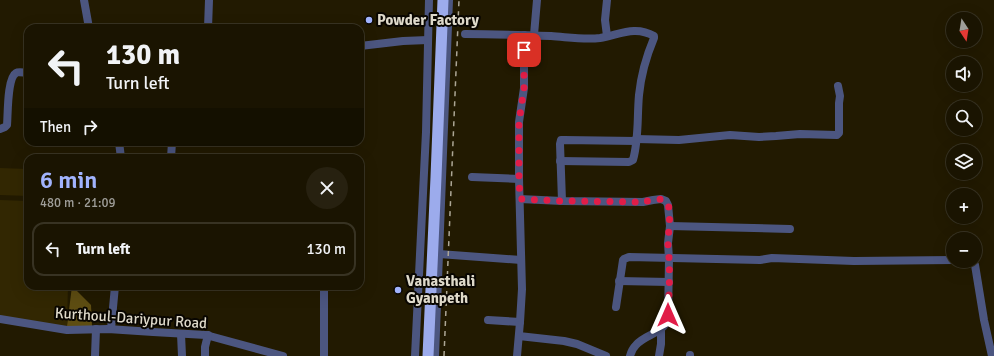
<!DOCTYPE html>
<html lang="en">
<head>
<meta charset="utf-8">
<style>
	body { margin:0; font-family:Signika,sans-serif; background:#272110; color:#f1f3f6; height:100vh; display:flex; flex-direction:column; font-size:15px; white-space:nowrap }
	* { box-sizing:border-box; margin:0 }
	p { font-size:13px; color:#9f9e99 }
	.icon { flex:none; width:22px; height:22px; fill:none; stroke:currentColor; stroke-width:2; stroke-linecap:round; stroke-linejoin:round }
	.map { position:relative; flex:1; overflow:hidden }
	.drawer { position:absolute; left:24px; top:154px; width:340px; height:136px; display:flex; flex-direction:column; background:#1a1401; border-radius:12px; box-shadow:0 4px 16px #0002,0 0 0 1px #383323 }
	.drawer>* { flex:none }
	.top-card { position:absolute; left:24px; top:24px; width:340px; height:122px; border-radius:12px; box-shadow:0 4px 16px #0002,0 0 0 1px #383323; background:#1a1401; color:#f1f3f6; overflow:hidden }
	.needle { width:26px; rotate:168deg }
	.fabs { position:absolute; left:946px; top:12px; display:grid; gap:8px }
	.fabs a { display:grid; place-items:center; width:36px; height:36px; border-radius:50%; background:#1a1401; box-shadow:0 4px 16px #0002,0 0 0 1px #383323; font-size:20px }
	.pin { position:absolute; display:grid; place-items:center; width:34px; height:34px; color:#fff; margin:-17px; border-radius:8px; box-shadow:0 2px 6px #0006 }
	.me { position:absolute; width:44px; margin:-22px; rotate:0deg; stroke-linejoin:round; filter:drop-shadow(0 0 3px #0008) }
	.turn { display:flex; align-items:center; gap:14px; height:84px; padding:0 16px; font-size:18px }
	.turn .icon { width:52px; height:52px; stroke-width:2.5 }
	.turn b { display:block; font-size:28px; line-height:34px }
	.then { display:flex; align-items:center; height:38px; padding:0 16px; background:#0003; gap:8px; font-size:15px }
	.round { display:grid; place-items:center; flex:none; width:42px; height:42px; border-radius:21px; background:#272110 }
	.head { display:flex; align-items:center; justify-content:space-between; height:68px; padding:0 16px }
	h1 { font-size:24px; font-weight:600; line-height:30px; color:#a1b3fd }
	ul { padding:0; list-style:none }
	li { display:flex; align-items:center; gap:12px; height:54px; margin:0 8px 6px; padding:0 8px; border:2px solid #383323; border-radius:12px }
	li div { flex:1 }
	li b { display:block; font-size:15px }
	li em { font-style:normal }
	.map>svg:first-child { display:block }
	.green { fill:#322702 }
	.forest { fill:#5e4d12 }
	.lines { fill:none; stroke-linecap:round; stroke-linejoin:round }
	.minor { stroke:#4c5680; stroke-width:8 }
	.rail { stroke:#ada796; stroke-width:1.5; stroke-dasharray:5 5; stroke-linecap:butt }
	.highway-bridge { stroke:#9cabec; stroke-width:11 }
	.route { stroke:#e11d48; stroke-width:7; stroke-dasharray:0 12.6 }
	.poi-dot { fill:#a1b3fd; stroke:#090601; stroke-width:1.5 }
	.labels { text-anchor:middle; stroke-width:4; stroke-linejoin:round; paint-order:stroke }
	.poi-label { font-size:15px; font-weight:bold; fill:#ded9ca; stroke:#090601; text-anchor:start }
	.street-label { font-size:15px; fill:#ded9ca; stroke:#090601 }
</style>
</head>
<body>
<div class="map">
<svg width="994" height="356" viewBox="0 0 994 356">
	<rect width="100%" height="100%" fill="#221a01"/>
	<g class="green">
		<polygon points="0,168 28,169 28,196 0,195"/>
		<polygon points="0,200 28,201 28,286 68,286 67,326 0,321"/>
	</g>
	<polygon class="forest" points="72,286 91,305 92,326 67,326"/>
	<g class="lines">
		<g class="minor">
			<polyline points="84,0 89,28"/>
			<polyline points="607,0 605,20 607,36"/>
			<polyline points="208,28 209,0"/>
			<path d="M465,34C493,34 522,35 551,36C567,37 584,40 600,38C619,35 635,25 654,36V38C646,57 641,75 639,95C637,117 639,139 633,160L629,162L560,161"/>
			<polyline points="534,35 537,0"/>
			<polyline points="360,46 403,41 428,40"/>
			<path d="M0,129L5,127L7,125C8,115 7,78 16,73C19,71 24,73 28,73"/>
			<polyline points="636,139 679,140 730,135 759,137 776,136 800,134 837,135 839,133 839,103 840,96 838,86"/>
			<polyline points="119,142 121,158"/>
			<polyline points="171,158 172,142"/>
			<polyline points="472,177 519,179"/>
			<path d="M520,199L562,201L643,202L653,200L661,199L666,201L668,205L670,226L668,243L669,259L668,319C663,334 645,334 636,345C633,348 631,352 630,356"/>
			<polyline points="562,201 560,144 561,140 564,140 636,141"/>
			<polyline points="670,226 790,229"/>
			<polyline points="439,254 521,260"/>
			<polyline points="973,261 975,265 984,320 992,356"/>
			<polyline points="619,281 669,282"/>
			<polyline points="324,286 324,356"/>
			<polyline points="616,307 623,260 624,259 629,257 760,260 772,258 854,261 953,260"/>
			<polyline points="0,319 67,330 108,329 153,332 206,335 283,356"/>
			<polyline points="488,320 520,322"/>
			<polyline points="111,329 115,286"/>
			<polyline points="181,334 182,356"/>
			<polyline points="519,336 564,341 577,344 606,356"/>
			<polyline points="95,356 96,329"/>
			<polyline points="205,356 205,347 208,335"/>
			<polyline points="415,356 426,132 429,0"/>
			<polyline points="435,356 449,0"/>
			<polyline points="517,356 520,322 522,289 519,179 519,122 524,88 524,35"/>
			<polyline points="659,356 661,344 661,329"/>
			<polyline points="690,356 690,355"/>
		</g>
		<polyline class="rail" points="444,356 459,0"/>
		<polyline class="highway-bridge" points="428,356 436,177 443,0"/>
	</g>
	<g class="lines">
		<path class="route" d="M524,50V88L519,122V179L520,199L562,201L644,202C650,200 662,196 667,203C672,209 668,235 668,243C668,248 669,254 669,259C670,277 669,296 668,315"/>
	</g>
	<g class="poi-dot">
		<circle cx="369" cy="20" r="4"/>
		<circle cx="398" cy="290" r="4"/>
	</g>
	<g class="labels">
		<g class="poi-label">
			<text x="377" y="25">Powder Factory</text>
			<text x="406" y="286">Vanasthali<tspan x="406" dy="17">Gyanpeth</tspan></text>
		</g>
		<g class="street-label">
			<text transform="translate(131 318) rotate(4)" y="5">Kurthoul-Dariypur Road</text>
		</g>
	</g>
</svg>
<div class="fabs">
<a><svg class="needle" viewBox="-14 -14 28 28"><path d="M0-13l5 13h-10z" fill="#e53935"/><path d="M0 13l5-13h-10z" fill="#9f9e99"/></svg></a>
<a><svg class="icon" aria-label="sound" viewBox="0 0 24 24"><path d="M4 9h4l5-4v14l-5-4H4zM17 9q2 3 0 6"/></svg></a>
<a><svg class="icon" aria-label="search" viewBox="0 0 24 24"><circle cx="10" cy="10" r="6"/><path d="M15 15l6 6"/></svg></a>
<a><svg class="icon" aria-label="layers" viewBox="0 0 24 24"><path d="M12 4l9 5-9 5-9-5zM3 14l9 5 9-5"/></svg></a>
<a>+</a>
<a>−</a>
</div>
<div class="pin" style="left:524px;top:50px;background:#d93025"><svg class="icon" aria-label="arrive" viewBox="0 0 24 24"><path d="M6 21V4h12l-3 4 3 4H6"/></svg></div>
<svg class="me" style="left:668px;top:315px" viewBox="-20 -20 40 40"><path d="M0-17L14 15 0 8-14 15z" fill="#e11d48" stroke="#fff" stroke-width="4"/></svg>
<div class="top-card">
<div class="turn"><svg class="icon" aria-label="left" viewBox="0 0 24 24"><path d="M17 20v-9H6M10 6l-5 5 5 5"/></svg><div><b>130 m</b>Turn left</div></div>
<div class="then">Then<svg class="icon" aria-label="right" viewBox="0 0 24 24"><path d="M7 20v-9h11M14 6l5 5-5 5"/></svg></div>
</div>
<section class="drawer">
<div class="head"><div><h1>6 min</h1><p>480 m · 21:09</p></div><a class="round"><svg class="icon" aria-label="close" viewBox="0 0 24 24"><path d="M6 6l12 12M18 6L6 18"/></svg></a></div>
<ul>
<li><svg class="icon" aria-label="left" viewBox="0 0 24 24"><path d="M17 20v-9H6M10 6l-5 5 5 5"/></svg><div><b>Turn left</b></div><em>130 m</em></li>
</ul>
</section>
</div>
</body>
</html>
